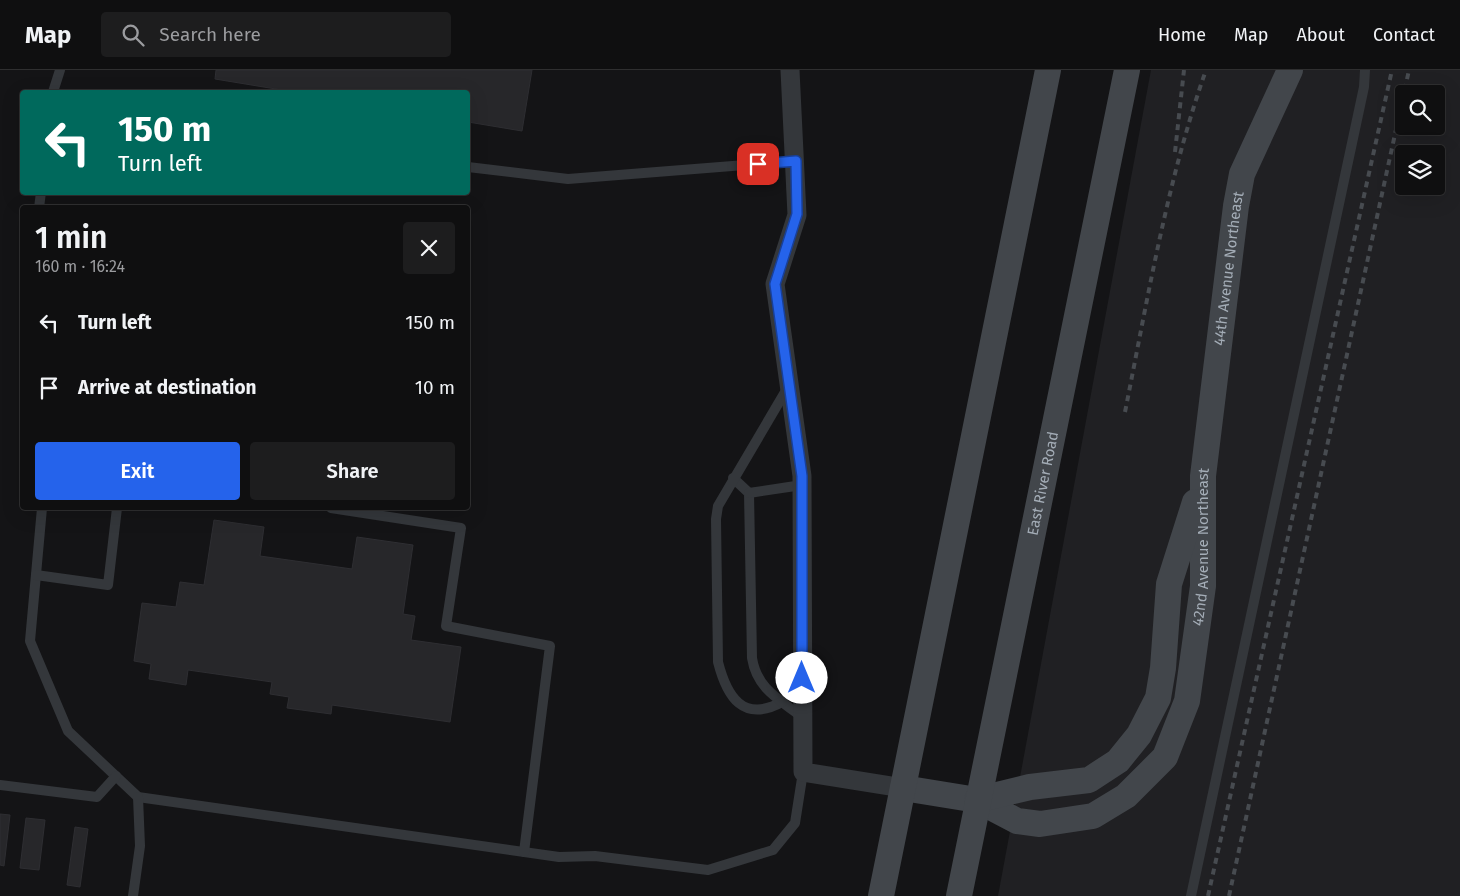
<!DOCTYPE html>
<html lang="en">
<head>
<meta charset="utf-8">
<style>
	body { margin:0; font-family:"Fira Sans",sans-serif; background:#1d1d1e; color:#f1f3f6; height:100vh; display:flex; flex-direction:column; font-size:19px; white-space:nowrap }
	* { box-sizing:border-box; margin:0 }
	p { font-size:16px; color:#9b9c9f }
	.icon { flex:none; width:28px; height:28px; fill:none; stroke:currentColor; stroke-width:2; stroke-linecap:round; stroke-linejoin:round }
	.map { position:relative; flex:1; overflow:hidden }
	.sheet { position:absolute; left:20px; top:135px; width:450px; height:305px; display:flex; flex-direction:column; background:#0f0f10; border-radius:5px; box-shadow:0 5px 20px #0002,0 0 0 1px #2f2f30 }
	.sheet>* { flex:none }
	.banner { position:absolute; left:20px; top:20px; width:450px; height:105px; border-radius:5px; box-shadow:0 5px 20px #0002,0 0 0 1px #2f2f30; background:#00695c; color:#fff; overflow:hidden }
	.buttons { position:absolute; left:1395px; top:15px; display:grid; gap:10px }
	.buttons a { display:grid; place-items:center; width:50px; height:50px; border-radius:5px; background:#0f0f10; box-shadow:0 5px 20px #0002,0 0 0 1px #2f2f30; font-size:25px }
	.pin { position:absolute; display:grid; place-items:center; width:42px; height:42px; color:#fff; margin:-21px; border-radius:10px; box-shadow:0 2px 8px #0006 }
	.me { position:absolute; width:55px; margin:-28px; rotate:0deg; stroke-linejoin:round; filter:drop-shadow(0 0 4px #0008) }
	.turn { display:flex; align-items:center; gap:18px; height:105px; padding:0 15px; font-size:22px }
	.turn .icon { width:65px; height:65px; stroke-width:2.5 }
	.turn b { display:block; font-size:35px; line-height:42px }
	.round { display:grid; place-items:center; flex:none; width:52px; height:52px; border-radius:5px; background:#1d1d1e }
	.headline { display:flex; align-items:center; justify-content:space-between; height:85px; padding:0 15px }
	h1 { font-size:30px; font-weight:600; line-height:38px }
	.primary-button { display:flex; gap:10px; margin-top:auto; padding:10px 15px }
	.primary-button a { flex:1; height:58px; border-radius:5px; background:#2563eb; color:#fff; font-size:20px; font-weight:600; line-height:58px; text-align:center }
	.primary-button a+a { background:#1d1d1e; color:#f1f3f6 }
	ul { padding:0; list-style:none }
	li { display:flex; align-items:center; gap:15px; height:65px; padding:0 15px }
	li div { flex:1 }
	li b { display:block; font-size:19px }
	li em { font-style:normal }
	header { display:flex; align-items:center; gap:30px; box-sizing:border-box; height:70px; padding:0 25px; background:#0f0f10; border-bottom:1px solid #2f2f30 }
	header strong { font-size:24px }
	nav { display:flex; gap:28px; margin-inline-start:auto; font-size:18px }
	.search { width:350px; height:45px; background:#1d1d1e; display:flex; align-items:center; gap:12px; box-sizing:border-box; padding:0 18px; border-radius:5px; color:#9b9c9f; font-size:19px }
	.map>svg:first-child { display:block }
	.built { fill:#202023; fill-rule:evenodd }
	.building { fill:#27272a; stroke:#2e2e32 }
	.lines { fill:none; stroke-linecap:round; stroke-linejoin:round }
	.lane { stroke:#34373b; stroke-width:10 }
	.street { stroke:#34373b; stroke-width:19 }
	.secondary { stroke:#42464b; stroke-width:26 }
	.rail { stroke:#474b50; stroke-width:4; stroke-dasharray:6 5; stroke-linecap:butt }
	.route-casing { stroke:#184099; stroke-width:12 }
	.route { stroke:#2563eb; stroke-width:9 }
	.labels { text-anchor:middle; stroke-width:5; stroke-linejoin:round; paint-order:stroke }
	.street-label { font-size:15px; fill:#a4adb7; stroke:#0f0f11 }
</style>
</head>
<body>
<header>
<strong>Map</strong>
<div class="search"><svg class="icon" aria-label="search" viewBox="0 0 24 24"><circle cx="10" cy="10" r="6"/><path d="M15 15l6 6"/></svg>Search here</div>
<nav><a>Home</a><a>Map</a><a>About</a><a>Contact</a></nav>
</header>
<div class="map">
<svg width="1460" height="826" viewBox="0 0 1460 826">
	<rect width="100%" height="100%" fill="#141416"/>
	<path class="built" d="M1151,0H1460V826H998ZM1404,24H1436V56H1404ZM1404,84H1436V116H1404Z"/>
	<g class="building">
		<polygon points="216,0 532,0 522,61 468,52 468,22 294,22 215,9"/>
		<polygon points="214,450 264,457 260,486 352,499 357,467 413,475 403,544 415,546 411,570 461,577 450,652 332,635 331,644 287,638 289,627 270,624 272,612 188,600 186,615 149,609 151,594 134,591 142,533 176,537 180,512 204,515"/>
		<polygon points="0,744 10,745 4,796 0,795"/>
		<polygon points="26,748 45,750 39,800 20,798"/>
		<polygon points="75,757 88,759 80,817 67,815"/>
	</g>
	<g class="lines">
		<g class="lane">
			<polyline points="53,22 60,0"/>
			<polyline points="468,97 568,109 796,91"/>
			<polyline points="39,138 41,122"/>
			<path d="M733,408L749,423L752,588C757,619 779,629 802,647"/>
			<polyline points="749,423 802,415"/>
			<polyline points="42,438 30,571 68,661 138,727 559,787 595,786 708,800 773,780 795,753 803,702"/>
			<polyline points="331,438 461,458 446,556 550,576 524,782"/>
			<polyline points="36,505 108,515 117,438"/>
			<path d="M782,632C743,653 727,627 718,592L716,449L718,436L788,317"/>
			<polyline points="0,715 97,727 116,706"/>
			<polyline points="133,826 140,776 138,727"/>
			<polyline points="1191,826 1364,17 1365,0"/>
		</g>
		<polyline class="street" points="790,0 797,145 775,214 802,406 803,702 903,718"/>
		<g class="secondary">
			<path id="s1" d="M903,718L977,730L1017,751L1040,754L1093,746L1126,726L1165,687L1187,631L1203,516V406L1236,136L1242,104L1290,0"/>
			<polyline points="977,730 1030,717 1089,710 1118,691 1139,665 1158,628 1163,598 1169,514 1195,432"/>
			<polyline points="881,826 1048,0"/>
			<path id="s2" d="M959,826L1127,0"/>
		</g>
		<g class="rail">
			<polyline points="1175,82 1184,0"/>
			<path d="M1125,342C1148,227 1167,111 1206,0"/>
			<polyline points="1208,826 1392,0"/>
			<polyline points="1229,826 1409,0"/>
		</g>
	</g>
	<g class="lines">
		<defs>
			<polyline id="route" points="758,94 796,91 797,144 775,214 802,406 802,608"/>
		</defs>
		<use href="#route" class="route-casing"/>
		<use href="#route" class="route"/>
	</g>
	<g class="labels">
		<g class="street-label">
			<text dy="5" stroke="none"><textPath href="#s1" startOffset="786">44th Avenue Northeast</textPath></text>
			<text dy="5" stroke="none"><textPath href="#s2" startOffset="421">East River Road</textPath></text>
			<text dy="5" stroke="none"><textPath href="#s1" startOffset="506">42nd Avenue Northeast</textPath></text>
		</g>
	</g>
</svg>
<div class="buttons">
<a><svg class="icon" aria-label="search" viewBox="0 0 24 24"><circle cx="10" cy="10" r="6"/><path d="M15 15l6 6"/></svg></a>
<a><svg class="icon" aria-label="layers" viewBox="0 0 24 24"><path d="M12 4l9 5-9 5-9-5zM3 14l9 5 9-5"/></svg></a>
</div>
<div class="pin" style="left:758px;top:94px;background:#d93025"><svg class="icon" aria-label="arrive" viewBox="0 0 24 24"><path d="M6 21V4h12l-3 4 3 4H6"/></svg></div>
<svg class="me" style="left:802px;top:608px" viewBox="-20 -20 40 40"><circle r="19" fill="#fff"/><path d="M0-13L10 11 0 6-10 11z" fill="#2563eb"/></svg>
<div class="banner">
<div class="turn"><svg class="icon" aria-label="left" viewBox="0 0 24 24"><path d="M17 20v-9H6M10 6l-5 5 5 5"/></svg><div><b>150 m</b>Turn left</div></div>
</div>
<section class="sheet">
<div class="headline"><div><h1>1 min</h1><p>160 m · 16:24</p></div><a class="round"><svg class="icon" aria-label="close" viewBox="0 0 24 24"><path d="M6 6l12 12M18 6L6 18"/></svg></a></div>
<ul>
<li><svg class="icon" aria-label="left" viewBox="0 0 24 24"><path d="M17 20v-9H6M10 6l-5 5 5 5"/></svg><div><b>Turn left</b></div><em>150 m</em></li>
<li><svg class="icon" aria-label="arrive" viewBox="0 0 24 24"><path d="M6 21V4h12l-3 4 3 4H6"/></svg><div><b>Arrive at destination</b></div><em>10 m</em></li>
</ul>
<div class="primary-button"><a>Exit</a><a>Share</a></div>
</section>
</div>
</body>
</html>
